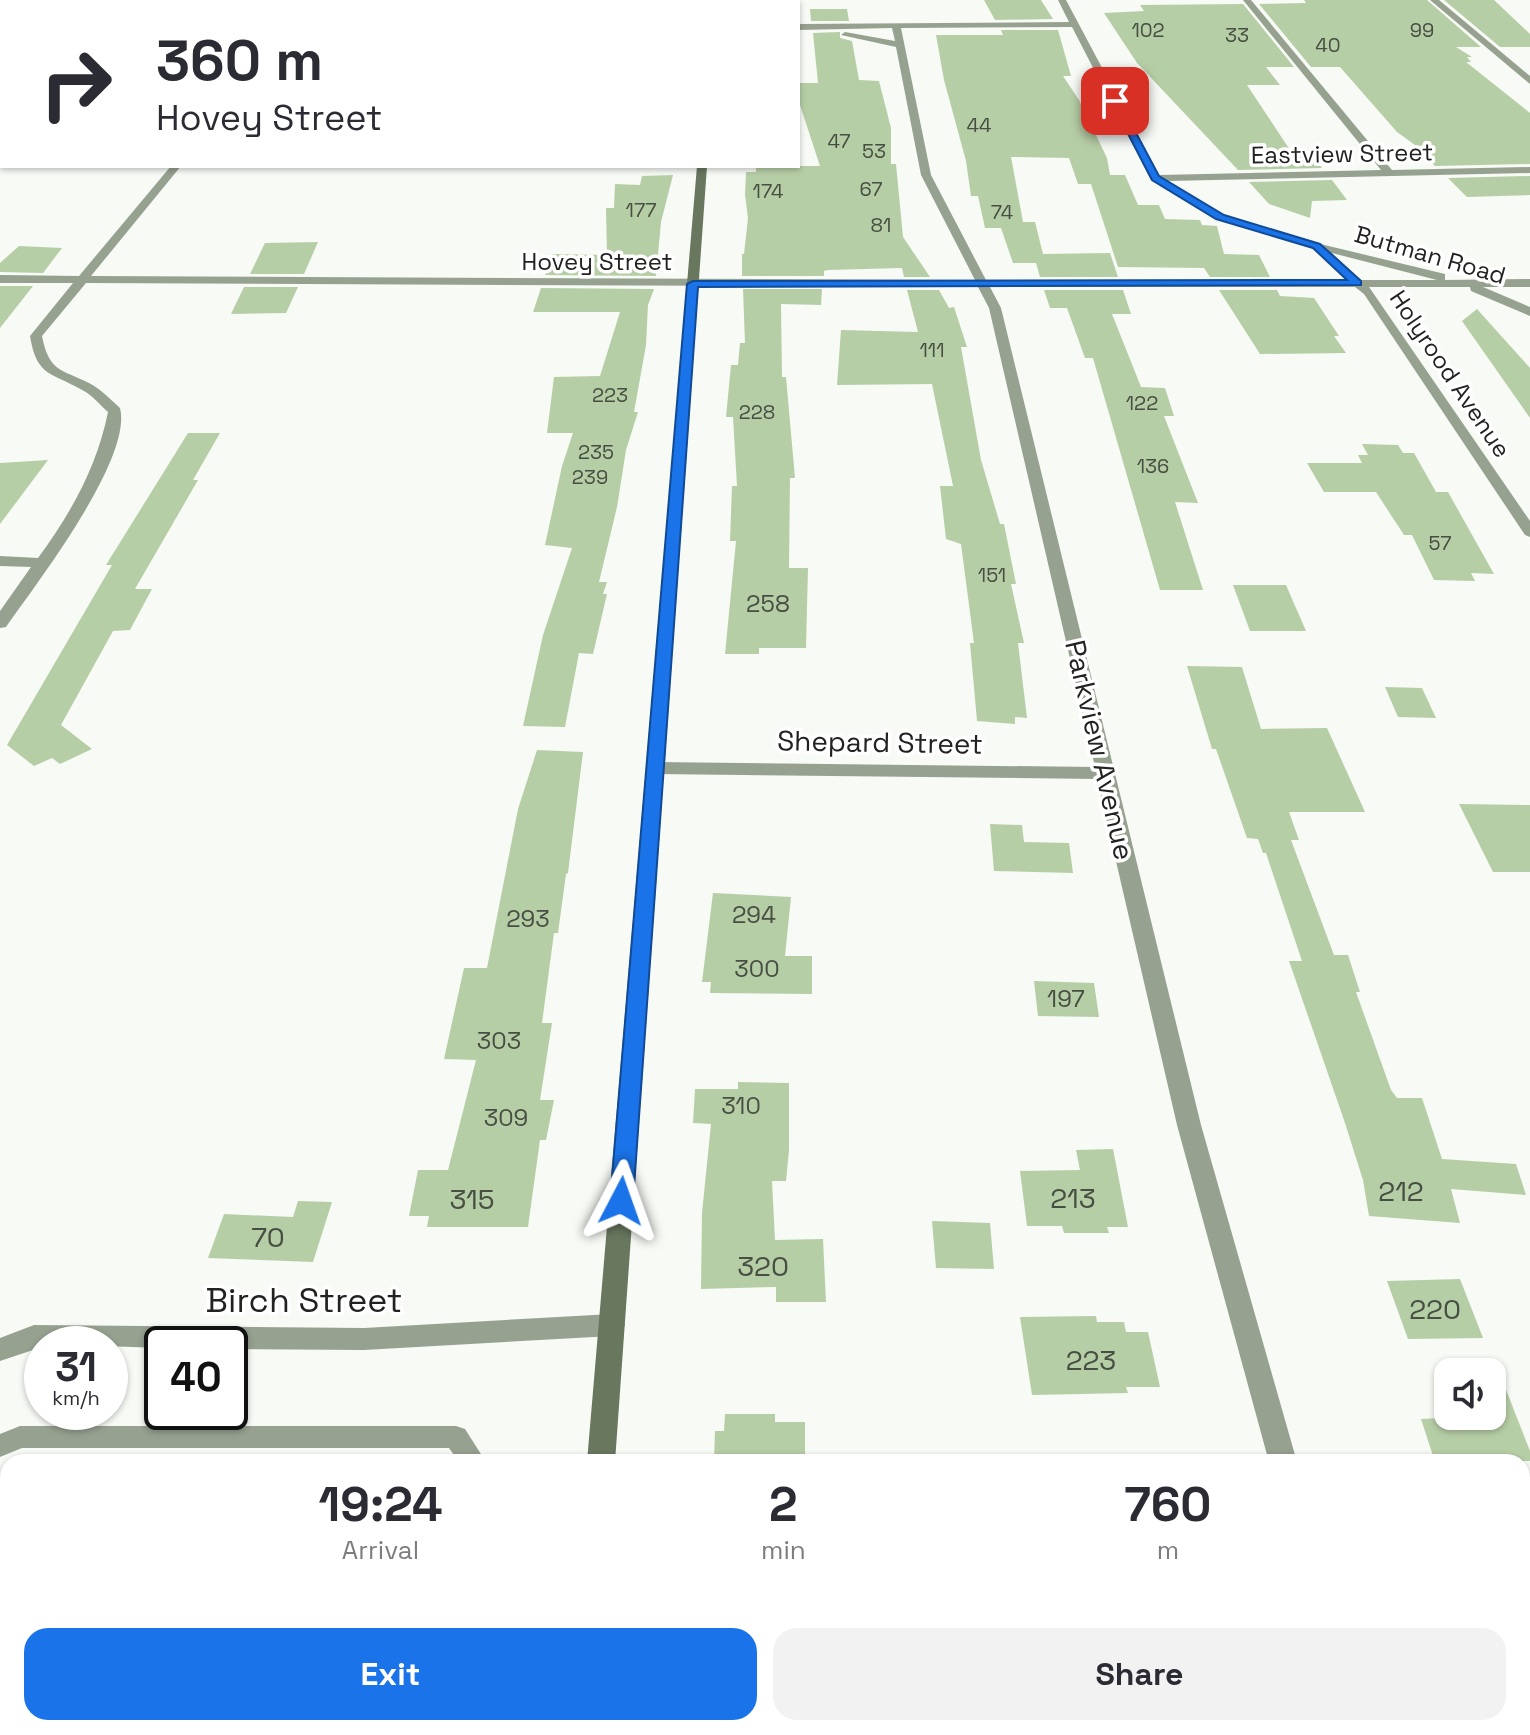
<!DOCTYPE html>
<html lang="en">
<head>
<meta charset="utf-8">
<style>
	body { margin:0; font-family:"Space Grotesk",sans-serif; background:#f2f2f3; color:#2b2b33; height:100vh; display:flex; flex-direction:column; font-size:30px; white-space:nowrap }
	* { box-sizing:border-box; margin:0 }
	p { font-size:26px; color:#7c7c81 }
	.icon { flex:none; width:44px; height:44px; fill:none; stroke:currentColor; stroke-width:2; stroke-linecap:round; stroke-linejoin:round }
	.map { position:relative; flex:1; overflow:hidden }
	.details { position:absolute; left:0px; top:1454px; width:1530px; height:282px; display:flex; flex-direction:column; background:#fff; border-radius:24px 24px 0 0; box-shadow:0 2px 6px #0004 }
	.details>* { flex:none }
	.top-card { position:absolute; left:0px; top:0px; width:800px; height:168px; box-shadow:0 2px 6px #0004; background:#fff; color:#2b2b33; overflow:hidden }
	.fabs { position:absolute; left:1434px; top:1358px; display:grid; gap:16px }
	.fabs a { display:grid; place-items:center; width:72px; height:72px; border-radius:16px; background:#fff; box-shadow:0 2px 6px #0004; font-size:40px }
	.speed { position:absolute; left:24px; top:1326px; display:flex; gap:16px; font-size:40px; font-weight:700; text-align:center }
	.speed>* { display:grid; place-content:center; width:104px; height:104px; border-radius:50%; background:#fff; box-shadow:0 2px 6px #0004; line-height:1 }
	.speed small { font-size:20px; font-weight:400 }
	.speed .limit { border:4px solid #111; border-radius:12px; background:#fff; color:#111 }
	.pin { position:absolute; display:grid; place-items:center; width:68px; height:68px; color:#fff; margin:-34px; border-radius:16px; box-shadow:0 4px 12px #0006 }
	.me { position:absolute; width:88px; margin:-44px; rotate:4deg; stroke-linejoin:round; filter:drop-shadow(0 0 6px #0008) }
	.turn { display:flex; align-items:center; gap:28px; height:168px; padding:0 24px; font-size:36px }
	.turn .icon { width:104px; height:104px; stroke-width:2.5 }
	.turn b { display:block; font-size:56px; line-height:68px }
	.eta { display:flex; justify-content:space-evenly; align-items:center; height:136px; text-align:center }
	.eta b { font-size:48px; font-weight:700; line-height:56px }
	.cta { display:flex; gap:16px; margin-top:auto; padding:16px 24px }
	.cta a { flex:1; height:92px; border-radius:24px; background:#1a73e8; color:#fff; font-size:32px; font-weight:700; line-height:92px; text-align:center }
	.cta a+a { background:#f2f2f3; color:#2b2b33 }
	.map>svg:first-child { display:block }
	.building { fill:#b6cea6 }
	.lines { fill:none; stroke-linecap:round; stroke-linejoin:round }
	.lane { fill:#97a190; fill-rule:evenodd }
	.street { fill:#97a190; fill-rule:evenodd }
	.secondary { fill:#68775e; fill-rule:evenodd }
	.route { fill:#1a73e8; stroke:#114b97; stroke-width:2 }
	.labels { text-anchor:middle; stroke-width:7; stroke-linejoin:round; paint-order:stroke }
	.far-number-label { font-size:20px; fill:#474e42 }
	.far-street-label { font-size:24px; fill:#222321; stroke:#fff }
	.number-label { font-size:24px; fill:#474e42 }
	.street-label { font-size:28px; fill:#222321; stroke:#fff }
	.near-number-label { font-size:28px; fill:#474e42 }
	.near-street-label { font-size:34px; fill:#222321; stroke:#fff }
</style>
</head>
<body>
<div class="map">
<svg width="1530" height="1735" viewBox="0 0 1530 1735">
	<rect width="100%" height="100%" fill="#f7faf5"/>
	<g class="building">
		<polygon points="984,0 1041,0 1053,19 995,20"/>
		<polygon points="1304,0 1427,0 1481,47 1456,47 1472,57 1467,57 1471,62 1466,62 1530,113 1530,164 1435,166 1419,150 1422,150 1397,132 1340,67 1311,67 1259,4 1306,3"/>
		<polygon points="1444,0 1494,0 1530,34 1530,47 1500,47"/>
		<polygon points="1243,4 1294,67 1266,67 1280,85 1247,85 1290,150 1307,149 1322,168 1238,170 1137,63 1104,13 1144,11 1140,5"/>
		<polygon points="810,9 847,9 849,21 811,21"/>
		<polygon points="1001,30 1058,30 1071,76 1063,76 1079,100 1107,158 1110,175 1125,175 1138,205 1159,205 1165,219 1200,220 1202,225 1217,226 1224,254 1259,255 1270,277 1210,277 1204,268 1118,267 1091,184 1078,184 1069,158 1011,157 1023,222 1035,222 1043,254 1110,253 1118,277 1040,277 1036,263 1013,263 1001,228 985,228 978,196 971,196 966,161 944,80 936,35 1003,35"/>
		<polygon points="840,32 840,38 852,41 859,80 879,81 891,128 891,164 896,164 903,237 930,277 904,277 902,268 828,270 824,271 824,276 742,276 742,254 744,254 748,218 745,195 746,172 756,172 756,166 820,166 798,99 798,83 818,83 813,33"/>
		<polygon points="673,175 661,222 656,276 545,275 552,254 607,255 606,208 614,208 615,184 640,185 642,176"/>
		<polygon points="1530,176 1530,195 1467,197 1448,178"/>
		<polygon points="1332,180 1347,200 1312,201 1310,218 1269,204 1249,182"/>
		<polygon points="318,242 304,274 250,274 265,243"/>
		<polygon points="19,246 62,248 43,273 0,272 0,263"/>
		<polygon points="0,286 33,286 0,328"/>
		<polygon points="244,287 298,287 286,313 231,314"/>
		<polygon points="541,288 654,289 648,305 646,345 634,412 638,412 626,450 617,507 599,582 607,582 603,594 607,594 593,654 579,653 565,727 523,726 543,635 572,548 545,545 562,466 573,433 547,433 554,377 600,376 620,312 533,312"/>
		<polygon points="743,289 822,289 821,305 781,304 782,377 786,377 795,478 790,478 789,568 808,568 806,648 759,648 759,654 725,654 736,541 730,541 732,486 737,486 733,417 726,417 731,365 738,365 740,343 745,343"/>
		<polygon points="907,290 939,290 949,308 954,307 967,347 961,347 981,460 1000,524 1004,524 1016,584 1011,584 1024,643 1018,643 1027,718 1015,717 1015,724 977,721 970,643 974,643 961,544 946,539 940,486 953,486 932,384 837,385 841,330 918,332"/>
		<polygon points="1044,290 1123,290 1131,314 1112,314 1141,387 1165,388 1174,416 1164,416 1198,503 1175,502 1203,590 1160,590 1093,358 1085,358 1067,308 1050,308"/>
		<polygon points="1219,290 1277,290 1280,296 1314,298 1339,336 1334,336 1346,353 1260,354"/>
		<polygon points="1477,309 1530,368 1530,418 1462,321"/>
		<polygon points="188,433 220,433 193,480 198,480 135,589 152,589 130,630 113,631 61,725 92,749 60,764 52,758 34,766 7,745 112,565 106,565"/>
		<polygon points="1362,444 1398,445 1403,453 1414,453 1436,492 1448,492 1494,574 1471,573 1475,581 1434,580 1412,535 1404,535 1376,492 1324,492 1307,463 1362,463 1358,455 1368,455"/>
		<polygon points="48,460 0,524 0,463"/>
		<polygon points="1233,585 1286,585 1306,631 1250,631"/>
		<polygon points="1187,666 1242,667 1261,729 1327,728 1365,812 1289,812 1299,840 1291,840 1334,955 1348,955 1360,992 1356,992 1391,1090 1397,1098 1422,1098 1442,1159 1516,1164 1526,1195 1451,1189 1460,1223 1369,1216 1363,1180 1344,1120 1289,961 1302,961 1266,853 1263,853 1258,839 1247,838 1216,749 1212,749"/>
		<polygon points="1385,687 1422,688 1436,718 1398,717"/>
		<polygon points="537,750 583,752 568,873 566,874 558,933 554,933 542,1023 552,1023 540,1100 554,1100 546,1140 540,1140 528,1227 427,1227 429,1216 409,1216 418,1170 448,1170 476,1060 444,1059 464,968 487,968 518,809"/>
		<polygon points="1459,804 1530,805 1530,872 1493,872"/>
		<polygon points="990,824 1022,825 1024,842 1069,843 1073,873 994,871"/>
		<polygon points="713,893 791,897 785,956 812,956 812,994 710,993 711,982 702,982"/>
		<polygon points="1034,981 1094,983 1099,1017 1038,1016"/>
		<polygon points="738,1082 789,1083 789,1150 786,1181 772,1181 775,1240 823,1239 826,1302 776,1302 776,1287 701,1289 702,1213 711,1124 693,1123 695,1089 738,1089"/>
		<polygon points="1113,1149 1128,1227 1107,1227 1109,1233 1064,1233 1062,1226 1027,1226 1020,1171 1080,1170 1076,1150"/>
		<polygon points="298,1201 332,1202 313,1262 208,1258 224,1214 293,1217"/>
		<polygon points="932,1221 990,1223 994,1269 936,1268"/>
		<polygon points="1460,1279 1483,1338 1408,1339 1387,1281"/>
		<polygon points="1096,1316 1097,1322 1124,1322 1126,1332 1148,1332 1160,1387 1126,1387 1128,1393 1032,1395 1020,1317"/>
		<polygon points="1492,1359 1494,1359 1530,1451 1530,1461 1435,1462 1421,1419 1492,1416"/>
		<polygon points="725,1414 775,1414 775,1422 805,1422 805,1462 714,1462 715,1431 724,1431"/>
	</g>
	<g class="lines">
		<polygon class="lane" points="20,1426 456,1426 465,1429 486,1462 459,1462 449,1448 22,1448 0,1457 0,1434"/>
		<g class="street">
			<polygon points="237,0 268,0 270,2 239,2"/>
			<path d="M1058,0H1066L1159,175L1381,170L1243,0H1251L1392,170L1530,167V173L1167,181L1224,215L1308,241L1445,274V280L1530,279V287H1483L1530,307V316L1471,291L1470,287H1369L1530,521V537L1525,535L1364,294L1355,287H990L1001,308L1201,1125L1297,1462H1269L1177,1125L1097,779L655,774L646,768L655,762L1095,767L989,308L978,287L86,283L42,336C49,372 61,369 89,383C101,389 110,399 120,408C133,459 36,584 6,627L0,628V611L31,567L0,566V556L38,558C71,513 97,467 108,412C100,405 93,396 84,391C52,372 37,378 30,336L73,283H0V275L79,276L171,166H181L91,276L975,280L921,175L896,47L841,35L845,32L895,41L892,28L798,30V24L1069,22ZM1072,27L1151,180L1216,219L1314,249L1347,280H986L931,175L901,28ZM1332,253L1437,280H1361Z"/>
			<polygon points="1430,0 1439,0 1530,76 1530,84"/>
			<polygon points="612,1314 621,1317 625,1325 621,1333 612,1336 364,1350 230,1349 230,1344 162,1344 162,1348 42,1344 42,1347 0,1361 0,1338 34,1325 364,1328"/>
			<polygon points="1335,1728 1367,1728 1369,1735 1337,1735"/>
		</g>
		<g class="secondary">
			<rect x="711" y="0" width="8" height="2"/>
			<polygon points="697,166 707,166 615,1462 587,1462"/>
			<rect x="564" y="1728" width="32" height="7"/>
		</g>
	</g>
	<polygon class="route" points="1115,99 1119,101 1159,176 1224,215 1320,244 1361,281 1361,285 698,287 633,1201 629,1207 621,1210 613,1207 610,1201 687,284 693,281 1347,280 1313,248 1216,219 1152,180 1111,101"/>
	<g class="labels">
		<g class="far-number-label">
			<text x="1148" y="37">102</text>
			<text x="1422" y="37">99</text>
			<text x="1237" y="42">33</text>
			<text x="1328" y="52">40</text>
			<text x="979" y="132">44</text>
			<text x="839" y="148">47</text>
			<text x="874" y="158">53</text>
			<text x="871" y="196">67</text>
			<text x="768" y="198">174</text>
			<text x="641" y="217">177</text>
			<text x="1002" y="219">74</text>
			<text x="881" y="232">81</text>
			<text x="932" y="357">111</text>
			<text x="610" y="402">223</text>
			<text x="1142" y="410">122</text>
			<text x="757" y="419">228</text>
			<text x="596" y="459">235</text>
			<text x="1153" y="473">136</text>
			<text x="590" y="484">239</text>
			<text x="1440" y="550">57</text>
			<text x="992" y="582">151</text>
		</g>
		<g class="far-street-label">
			<text transform="translate(1342 154) rotate(-1)" y="8">Eastview Street</text>
			<text transform="translate(1430 255) rotate(16)" y="8">Butman Road</text>
			<text x="597" y="270">Hovey Street</text>
			<text transform="translate(1450 374) rotate(56)" y="8">Holyrood Avenue</text>
		</g>
		<g class="number-label">
			<text x="768" y="612">258</text>
			<text x="754" y="923">294</text>
			<text x="528" y="927">293</text>
			<text x="757" y="977">300</text>
			<text x="1066" y="1007">197</text>
			<text x="499" y="1049">303</text>
			<text x="741" y="1114">310</text>
			<text x="506" y="1126">309</text>
		</g>
		<g class="street-label">
			<text transform="translate(880 742) rotate(1)" y="10">Shepard Street</text>
			<text transform="translate(1100 750) rotate(77)" y="10">Parkview Avenue</text>
		</g>
		<g class="near-number-label">
			<text x="1401" y="1201">212</text>
			<text x="1073" y="1208">213</text>
			<text x="472" y="1209">315</text>
			<text x="268" y="1247">70</text>
			<text x="763" y="1276">320</text>
			<text x="1435" y="1319">220</text>
			<text x="1091" y="1370">223</text>
		</g>
		<g class="near-street-label">
			<text x="304" y="1312">Birch Street</text>
		</g>
	</g>
</svg>
<div class="fabs">
<a><svg class="icon" aria-label="sound" viewBox="0 0 24 24"><path d="M4 9h4l5-4v14l-5-4H4zM17 9q2 3 0 6"/></svg></a>
</div>
<div class="speed"><div>31<small>km/h</small></div><div class="limit">40</div></div>
<div class="pin" style="left:1115px;top:101px;background:#d93025"><svg class="icon" aria-label="arrive" viewBox="0 0 24 24"><path d="M6 21V4h12l-3 4 3 4H6"/></svg></div>
<svg class="me" style="left:621px;top:1201px" viewBox="-20 -20 40 40"><path d="M0-17L14 15 0 8-14 15z" fill="#1a73e8" stroke="#fff" stroke-width="4"/></svg>
<div class="top-card">
<div class="turn"><svg class="icon" aria-label="right" viewBox="0 0 24 24"><path d="M7 20v-9h11M14 6l5 5-5 5"/></svg><div><b>360 m</b>Hovey Street</div></div>
</div>
<section class="details">
<div class="eta">
<div><b>19:24</b><p>Arrival</p></div>
<div><b>2</b><p>min</p></div>
<div><b>760</b><p>m</p></div>
</div>
<div class="cta"><a>Exit</a><a>Share</a></div>
</section>
</div>
</body>
</html>
